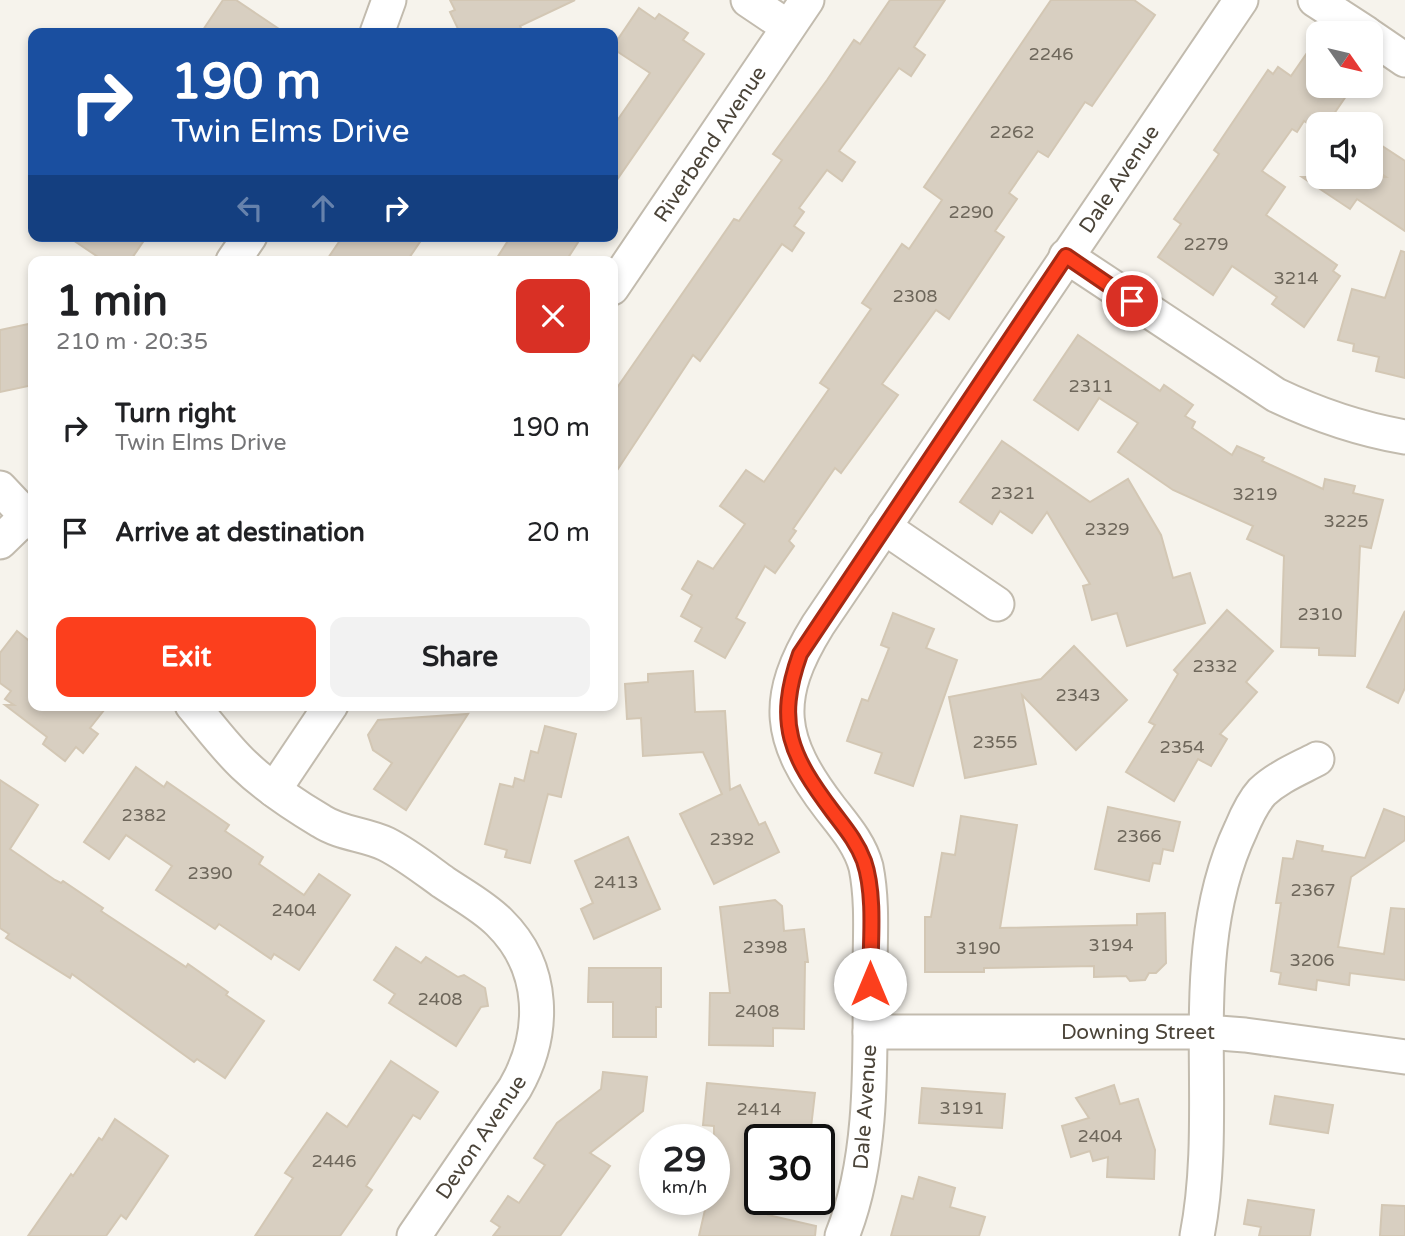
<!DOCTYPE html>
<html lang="en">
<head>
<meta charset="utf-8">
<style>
	body { margin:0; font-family:"Varela Round",sans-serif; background:#f2f2f2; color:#202124; height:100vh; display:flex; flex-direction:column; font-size:26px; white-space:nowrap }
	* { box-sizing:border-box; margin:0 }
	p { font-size:23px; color:#757577 }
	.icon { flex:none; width:38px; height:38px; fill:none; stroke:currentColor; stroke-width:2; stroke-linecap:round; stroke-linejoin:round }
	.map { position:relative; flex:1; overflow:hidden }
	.side { position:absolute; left:28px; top:256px; width:590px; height:455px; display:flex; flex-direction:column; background:#fff; border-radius:14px; box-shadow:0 4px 10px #0003 }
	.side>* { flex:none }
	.top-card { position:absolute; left:28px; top:28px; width:590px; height:214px; border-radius:14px; box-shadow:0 4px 10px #0003; background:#1a4fa0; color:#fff; overflow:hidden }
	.needle { width:46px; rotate:124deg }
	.tools { position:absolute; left:1306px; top:21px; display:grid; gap:14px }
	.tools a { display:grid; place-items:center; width:77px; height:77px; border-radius:14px; background:#fff; box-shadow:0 4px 10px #0003; font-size:35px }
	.speed { position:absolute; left:639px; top:1124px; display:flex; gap:14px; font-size:35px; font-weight:700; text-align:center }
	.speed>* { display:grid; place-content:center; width:91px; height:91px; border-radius:50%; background:#fff; box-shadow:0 4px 10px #0003; line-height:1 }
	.speed small { font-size:18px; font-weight:400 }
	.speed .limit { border:4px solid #111; border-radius:10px; background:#fff; color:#111 }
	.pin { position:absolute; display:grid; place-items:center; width:60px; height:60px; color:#fff; margin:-30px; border:4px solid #fff; border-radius:50%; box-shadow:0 2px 7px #0007 }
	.me { position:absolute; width:77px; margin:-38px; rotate:0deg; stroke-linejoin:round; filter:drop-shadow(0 0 5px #0008) }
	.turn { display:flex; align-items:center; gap:24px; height:147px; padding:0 28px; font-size:32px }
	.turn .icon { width:91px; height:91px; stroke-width:2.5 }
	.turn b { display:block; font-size:49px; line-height:60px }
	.lanes { display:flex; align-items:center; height:66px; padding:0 28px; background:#0003; justify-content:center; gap:35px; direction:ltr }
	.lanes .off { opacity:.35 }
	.round { display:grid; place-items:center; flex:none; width:74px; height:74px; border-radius:14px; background:#f2f2f2 }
	.head { display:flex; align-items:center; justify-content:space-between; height:119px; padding:0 28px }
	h1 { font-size:42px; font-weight:700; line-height:52px }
	.action { display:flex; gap:14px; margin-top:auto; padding:14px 28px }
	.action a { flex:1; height:80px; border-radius:14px; background:#fc3f1d; color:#fff; font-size:28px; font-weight:700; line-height:80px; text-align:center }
	.action a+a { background:#f2f2f2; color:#202124 }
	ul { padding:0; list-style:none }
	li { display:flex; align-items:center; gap:21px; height:105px; padding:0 28px }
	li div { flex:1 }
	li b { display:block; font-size:26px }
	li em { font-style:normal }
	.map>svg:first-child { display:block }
	.building { fill:#d8cfc1; stroke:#d3c7b4; stroke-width:2 }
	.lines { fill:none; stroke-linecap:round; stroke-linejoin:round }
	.street-casing { stroke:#c2bbae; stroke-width:37 }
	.street { stroke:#fff; stroke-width:33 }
	.route-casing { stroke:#a42913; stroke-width:18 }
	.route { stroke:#fc3f1d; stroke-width:12 }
	.labels { text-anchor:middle; stroke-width:6; stroke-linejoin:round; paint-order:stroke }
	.number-label { font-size:18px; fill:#6e675b }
	.street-label { font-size:21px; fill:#4b4439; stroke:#fff }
</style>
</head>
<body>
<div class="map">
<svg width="1405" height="1236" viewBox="0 0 1405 1236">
	<rect width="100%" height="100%" fill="#f6f3ec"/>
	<g class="building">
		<polygon points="223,0 236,0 285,33 201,33"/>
		<polygon points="450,0 575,0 520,26 523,33 460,33 450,12 455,10"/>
		<polygon points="890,0 945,0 914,47 925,55 911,76 899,68 839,151 855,162 842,181 827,170 799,208 804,212 794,226 804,233 792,251 782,244 700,361 693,355 612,478 612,395 734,219 739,221 782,160 773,154 827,80 854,40 860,44"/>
		<polygon points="1051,0 1134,0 1155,15 1092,106 1085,102 1048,157 1038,151 1009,193 1017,199 995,231 1004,237 949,319 936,310 882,384 898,395 841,473 835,468 793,529 796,531 789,541 794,546 775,573 765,566 736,618 745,623 725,658 695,641 702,628 681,616 692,595 682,589 698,561 713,569 745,524 720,506 746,470 764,482 829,389 820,383 871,309 862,303 902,244 909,249 942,200 924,187"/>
		<polygon points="639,8 655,19 659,14 688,33 683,40 704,54 612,187 612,128 650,73 612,48"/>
		<polygon points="1318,37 1318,86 1353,86 1327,124 1318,124 1318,130 1304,121 1297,132 1292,129 1262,171 1285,187 1266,215 1337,265 1333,271 1340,276 1304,327 1272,304 1277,297 1232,266 1213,295 1158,257 1181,224 1174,219 1219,154 1214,150 1268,70 1273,74 1278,67 1291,76"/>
		<polygon points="1370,138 1405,161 1405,231 1357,199 1350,209 1302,177 1386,177 1370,166"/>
		<polygon points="67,236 147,236 130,261 104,261"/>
		<polygon points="343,236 424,236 407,261 326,261"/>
		<polygon points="511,236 582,236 566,261 495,261"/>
		<polygon points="1401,251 1405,252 1405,378 1376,371 1379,357 1353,351 1354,344 1338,340 1352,289 1385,298"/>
		<polygon points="33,323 33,385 0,392 0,330"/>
		<polygon points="1078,335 1160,391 1164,385 1193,405 1185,416 1195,422 1192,428 1232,455 1237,446 1264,458 1262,461 1323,489 1325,479 1355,486 1353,493 1383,500 1371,548 1360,546 1355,656 1319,655 1319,648 1281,647 1284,556 1247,539 1253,526 1173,490 1118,452 1138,423 1099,398 1078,430 1034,400"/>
		<polygon points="1002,441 1090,502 1128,479 1161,535 1173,578 1190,573 1205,623 1127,646 1117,613 1092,620 1083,586 1090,584 1047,512 1032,533 1000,511 992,524 960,502"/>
		<polygon points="1227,610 1273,651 1246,682 1257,692 1220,734 1227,739 1211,766 1198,759 1174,801 1126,772 1155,725 1149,722 1178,674 1174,670"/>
		<polygon points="1405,611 1405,688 1398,703 1367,687"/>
		<polygon points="893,613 934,629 926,648 957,660 913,786 875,773 882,753 847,741 862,699 868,701 889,648 881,645"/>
		<polygon points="17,631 33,644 33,705 108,705 90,728 98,734 83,753 76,747 65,761 43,744 47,737 5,705 14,705 5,699 11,691 0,683 0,653"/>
		<polygon points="1074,646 1127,700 1076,750 1022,695 1036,764 965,778 949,697 1041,679"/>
		<polygon points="693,671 695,712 725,711 730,790 740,785 759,825 765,822 779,852 714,884 680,814 722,794 703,752 643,756 641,718 627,719 625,684 648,682 648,674"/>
		<polygon points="468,714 406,810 374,789 392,763 373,750 368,735 378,720"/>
		<polygon points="545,726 576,734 561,797 548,794 530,863 505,857 507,850 485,844 500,784 513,787 515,778 524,781 531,751 538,753"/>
		<polygon points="136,767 164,787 167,782 229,825 225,831 263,857 259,864 304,895 319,874 350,895 299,970 274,954 271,959 219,924 215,929 156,890 172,866 126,835 109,859 84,842"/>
		<polygon points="0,780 38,805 10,849 55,880 61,883 63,881 103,908 101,911 148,942 186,967 188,964 228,992 226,995 264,1021 225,1078 197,1059 194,1062 72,974 70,978 6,938 9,934 0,928"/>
		<polygon points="1108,807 1180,822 1173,851 1163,849 1160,864 1153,863 1149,881 1095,869"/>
		<polygon points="1384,809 1405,817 1405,840 1351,877 1338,947 1384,954 1391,908 1405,909 1405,980 1350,973 1349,985 1317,980 1316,990 1279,984 1281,973 1271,971 1281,903 1276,903 1283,858 1293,859 1297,841 1323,846 1322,851 1365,858"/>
		<polygon points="961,816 1017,825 1000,928 1137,925 1137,914 1165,913 1166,963 1156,973 1149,973 1145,980 1130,981 1126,976 1094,977 1094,966 984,968 984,972 925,972 925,917 931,917 942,853 955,855"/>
		<polygon points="628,837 660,909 594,939 581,909 593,903 575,861"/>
		<polygon points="775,900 782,906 784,931 804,929 808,962 805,962 804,1029 773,1028 773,1046 709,1045 710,993 730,993 720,907"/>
		<polygon points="396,947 421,963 426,957 458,977 464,975 485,988 488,1006 481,1007 456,1046 389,1003 395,994 374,980"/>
		<polygon points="589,968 661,968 661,1007 656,1007 656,1037 613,1037 613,1002 588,1002"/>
		<polygon points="391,1061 438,1092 420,1119 413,1115 366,1186 372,1190 340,1236 255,1236 293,1178 285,1173 327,1113 347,1127"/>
		<polygon points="603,1072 647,1077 643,1111 590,1153 610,1166 560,1236 493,1236 500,1227 491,1221 508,1196 519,1203 545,1165 534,1158 557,1123 601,1089"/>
		<polygon points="707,1083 815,1093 810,1136 791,1134 790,1139 760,1139 760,1199 771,1199 768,1215 816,1226 815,1236 699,1236 707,1201 714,1202 714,1126 703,1125"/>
		<polygon points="1114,1085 1120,1104 1138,1099 1155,1150 1154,1179 1107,1177 1108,1157 1093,1161 1090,1151 1071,1157 1062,1126 1089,1118 1076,1098"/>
		<polygon points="922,1088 1005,1094 1002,1128 919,1123"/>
		<polygon points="1275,1096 1333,1105 1328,1133 1270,1124"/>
		<polygon points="115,1119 168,1156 126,1219 121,1215 106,1236 28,1236 71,1174 73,1176 99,1138 102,1140"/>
		<polygon points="919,1177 955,1188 950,1207 985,1217 979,1236 891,1236 902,1196 913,1199"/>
		<polygon points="1248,1200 1314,1210 1310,1236 1259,1236 1261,1227 1244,1224"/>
		<polygon points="1382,1205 1405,1206 1405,1236 1380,1236"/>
	</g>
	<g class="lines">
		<defs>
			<g id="street">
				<polyline points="748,0 788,27"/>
				<polyline points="1315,0 1366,33"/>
				<polyline points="377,33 389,0"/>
				<polyline points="1370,36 1405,60"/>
				<path d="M1066,256L1276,395C1318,415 1359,429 1405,437"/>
				<polyline points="233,261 250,236"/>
				<polyline points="612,288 807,0"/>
				<polyline points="0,488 33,523"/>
				<polyline points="884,527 997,604"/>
				<polyline points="0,542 33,510"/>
				<path d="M192,705C209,725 225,747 244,765C267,787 294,805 321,821C341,834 365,834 386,844C406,854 425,869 443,882C462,895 483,906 499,922C546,968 546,1034 515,1088L414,1236"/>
				<polyline points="274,790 331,705"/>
				<polyline points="870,1032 1206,1032 1245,1035 1405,1057"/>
				<path d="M842,1236C874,1157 870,1058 870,973C870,938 873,902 866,867C860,844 844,826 830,808C778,740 772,699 818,625L1241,0"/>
				<path d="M1197,1236C1223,1103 1181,956 1241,829C1246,817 1253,802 1262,792C1278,777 1298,769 1317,759"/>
			</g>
		</defs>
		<use href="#street" class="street-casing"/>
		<use href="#street" class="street"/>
	</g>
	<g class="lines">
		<defs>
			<path id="route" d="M870,984C870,947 876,896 864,861C857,842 845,828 833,812C791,756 775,724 800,654L1066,256L1132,301"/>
		</defs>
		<use href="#route" class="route-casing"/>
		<use href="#route" class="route"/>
	</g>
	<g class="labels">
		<g class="number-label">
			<text x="1051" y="60">2246</text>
			<text x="1012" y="138">2262</text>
			<text x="971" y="218">2290</text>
			<text x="1206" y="250">2279</text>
			<text x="1296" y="284">3214</text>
			<text x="915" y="302">2308</text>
			<text x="1091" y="392">2311</text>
			<text x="1013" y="499">2321</text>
			<text x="1255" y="500">3219</text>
			<text x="1346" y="527">3225</text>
			<text x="1107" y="535">2329</text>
			<text x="1320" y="620">2310</text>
			<text x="1215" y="672">2332</text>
			<text x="1078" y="701">2343</text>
			<text x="995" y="748">2355</text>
			<text x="1182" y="753">2354</text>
			<text x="144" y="821">2382</text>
			<text x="1139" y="842">2366</text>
			<text x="732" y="845">2392</text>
			<text x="210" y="879">2390</text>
			<text x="616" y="888">2413</text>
			<text x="1313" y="896">2367</text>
			<text x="294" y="916">2404</text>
			<text x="1111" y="951">3194</text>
			<text x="765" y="953">2398</text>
			<text x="978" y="954">3190</text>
			<text x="1312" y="966">3206</text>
			<text x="440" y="1005">2408</text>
			<text x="757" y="1017">2408</text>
			<text x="962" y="1114">3191</text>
			<text x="759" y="1115">2414</text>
			<text x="1100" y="1142">2404</text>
			<text x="334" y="1167">2446</text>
		</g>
		<g class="street-label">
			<text transform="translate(710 144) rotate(-56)" y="7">Riverbend Avenue</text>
			<text transform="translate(1119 179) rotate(-56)" y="7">Dale Avenue</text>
			<text x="1138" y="1039">Downing Street</text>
			<text transform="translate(865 1107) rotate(-86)" y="7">Dale Avenue</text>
			<text transform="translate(481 1137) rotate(-56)" y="7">Devon Avenue</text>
		</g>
	</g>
</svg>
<div class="tools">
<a><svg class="needle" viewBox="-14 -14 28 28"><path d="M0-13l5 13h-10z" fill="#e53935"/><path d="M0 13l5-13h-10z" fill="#757577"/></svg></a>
<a><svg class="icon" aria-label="sound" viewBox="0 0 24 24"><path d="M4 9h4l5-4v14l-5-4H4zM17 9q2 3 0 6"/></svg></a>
</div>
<div class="speed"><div>29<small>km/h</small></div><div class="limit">30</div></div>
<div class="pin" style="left:1132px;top:301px;background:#d93025"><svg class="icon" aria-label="arrive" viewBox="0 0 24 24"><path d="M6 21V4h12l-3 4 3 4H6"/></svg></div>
<svg class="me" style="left:870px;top:984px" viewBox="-20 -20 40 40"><circle r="19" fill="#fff"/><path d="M0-13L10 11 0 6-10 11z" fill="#fc3f1d"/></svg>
<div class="top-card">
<div class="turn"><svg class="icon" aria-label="right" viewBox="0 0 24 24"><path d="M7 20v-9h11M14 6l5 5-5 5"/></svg><div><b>190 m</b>Twin Elms Drive</div></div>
<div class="lanes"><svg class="icon off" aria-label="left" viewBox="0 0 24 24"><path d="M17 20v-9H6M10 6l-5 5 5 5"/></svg><svg class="icon off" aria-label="ahead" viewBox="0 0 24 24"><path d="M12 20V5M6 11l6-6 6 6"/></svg><svg class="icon" aria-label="right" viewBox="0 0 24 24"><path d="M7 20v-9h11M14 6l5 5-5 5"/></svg></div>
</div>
<section class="side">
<div class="head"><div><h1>1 min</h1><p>210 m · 20:35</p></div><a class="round" style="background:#d93025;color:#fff"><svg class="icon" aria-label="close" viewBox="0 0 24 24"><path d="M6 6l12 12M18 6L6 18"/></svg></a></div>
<ul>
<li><svg class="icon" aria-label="right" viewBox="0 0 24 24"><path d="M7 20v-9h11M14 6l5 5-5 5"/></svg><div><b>Turn right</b><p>Twin Elms Drive</p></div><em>190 m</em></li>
<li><svg class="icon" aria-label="arrive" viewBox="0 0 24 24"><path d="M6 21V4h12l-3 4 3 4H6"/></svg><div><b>Arrive at destination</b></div><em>20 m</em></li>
</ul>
<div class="action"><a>Exit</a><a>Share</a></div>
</section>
</div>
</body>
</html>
